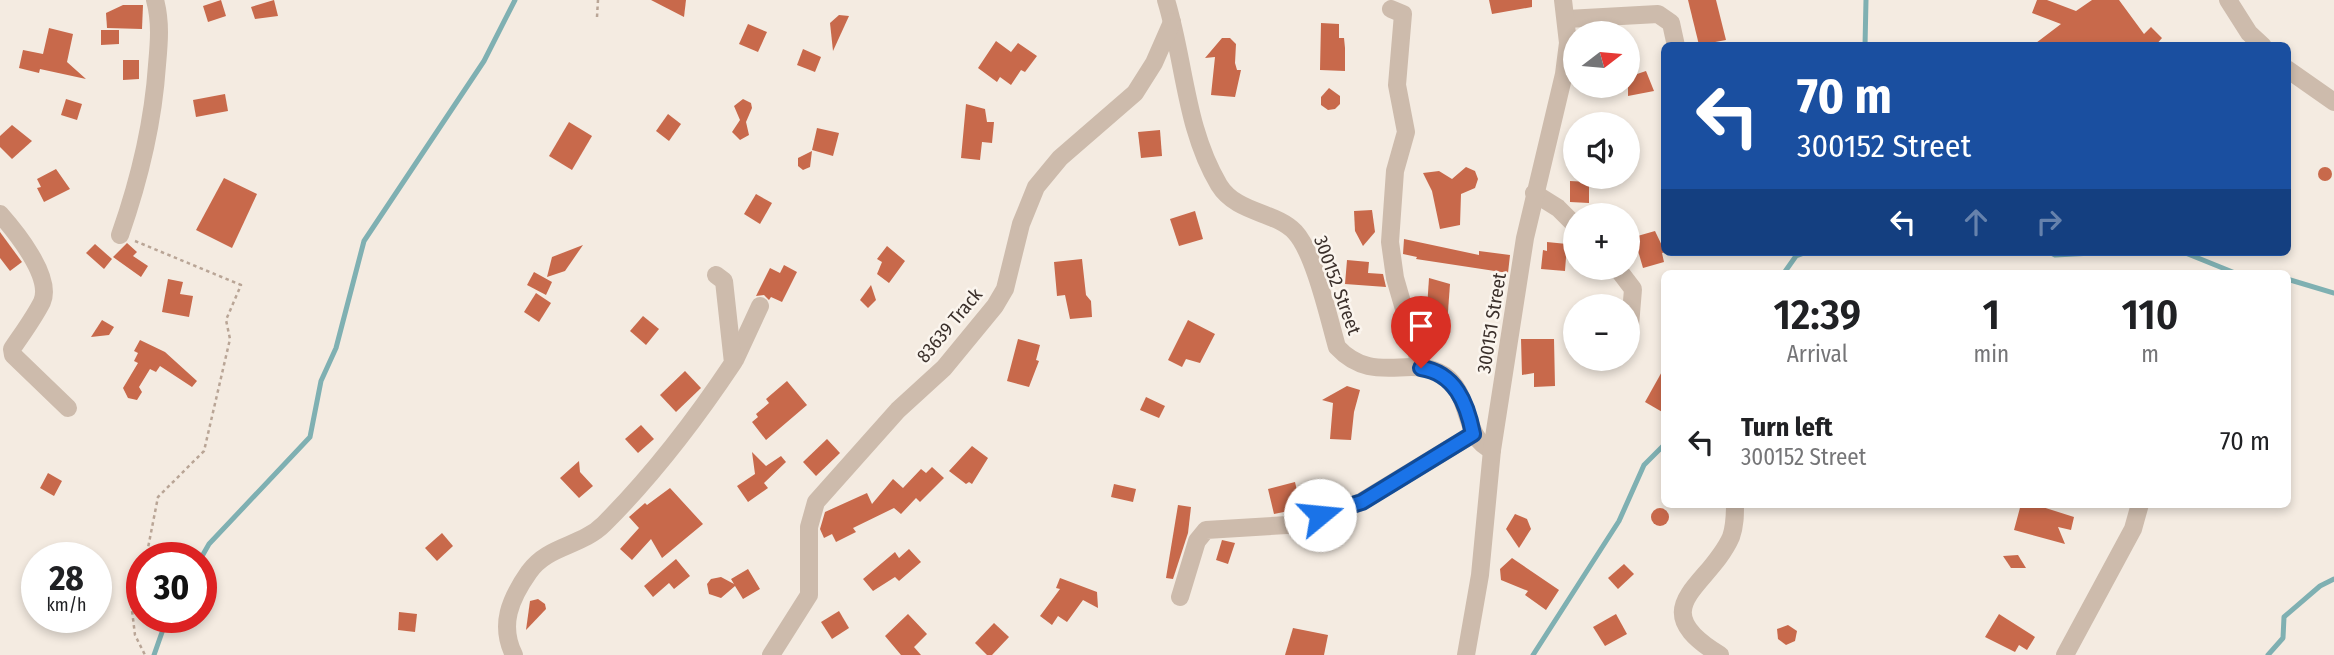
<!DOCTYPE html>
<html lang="en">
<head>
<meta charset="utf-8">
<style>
	body { margin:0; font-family:"Fira Sans Condensed",sans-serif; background:#f6f6f6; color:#202124; height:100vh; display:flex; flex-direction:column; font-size:26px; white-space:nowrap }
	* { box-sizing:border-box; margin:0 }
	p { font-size:23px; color:#757577 }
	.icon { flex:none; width:38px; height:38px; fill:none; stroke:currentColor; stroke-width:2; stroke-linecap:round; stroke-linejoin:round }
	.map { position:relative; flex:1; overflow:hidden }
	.drawer { position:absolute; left:1661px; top:270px; width:630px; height:238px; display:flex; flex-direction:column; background:#fff; border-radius:10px; box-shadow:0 4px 10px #0003 }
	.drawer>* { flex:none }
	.banner { position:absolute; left:1661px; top:42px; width:630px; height:214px; border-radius:10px; box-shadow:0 4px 10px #0003; background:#1a4fa0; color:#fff; overflow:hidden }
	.needle { width:46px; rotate:74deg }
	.tools { position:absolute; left:1563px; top:21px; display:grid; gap:14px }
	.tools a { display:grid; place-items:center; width:77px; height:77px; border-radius:50%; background:#fff; box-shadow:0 4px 10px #0003; font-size:35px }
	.speed { position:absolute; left:21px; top:542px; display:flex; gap:14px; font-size:35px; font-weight:700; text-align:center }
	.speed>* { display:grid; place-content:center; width:91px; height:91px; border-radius:50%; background:#fff; box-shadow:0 4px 10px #0003; line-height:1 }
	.speed small { font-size:18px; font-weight:400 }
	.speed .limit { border:10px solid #d22; background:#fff; color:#111 }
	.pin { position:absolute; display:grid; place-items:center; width:60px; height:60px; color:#fff; margin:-72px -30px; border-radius:50% 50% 50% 0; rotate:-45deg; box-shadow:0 0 7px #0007 }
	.pin .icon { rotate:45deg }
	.me { position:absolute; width:77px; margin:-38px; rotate:73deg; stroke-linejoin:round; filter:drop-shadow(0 0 5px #0008) }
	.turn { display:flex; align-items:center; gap:24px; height:147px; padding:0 21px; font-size:32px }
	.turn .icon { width:91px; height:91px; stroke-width:2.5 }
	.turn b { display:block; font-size:49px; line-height:60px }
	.lanes { display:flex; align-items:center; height:66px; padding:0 21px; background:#0003; justify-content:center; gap:35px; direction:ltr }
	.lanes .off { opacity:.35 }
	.eta { display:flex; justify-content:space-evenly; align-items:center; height:119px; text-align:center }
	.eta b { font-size:42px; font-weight:600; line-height:49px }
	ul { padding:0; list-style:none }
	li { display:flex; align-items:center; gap:21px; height:105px; padding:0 21px }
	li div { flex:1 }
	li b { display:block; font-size:26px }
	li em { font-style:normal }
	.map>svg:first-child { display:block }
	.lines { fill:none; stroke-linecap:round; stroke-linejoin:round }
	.stream { stroke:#7fb0b2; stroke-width:5 }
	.building { fill:#c8694b }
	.path { stroke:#b9a596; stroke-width:2.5; stroke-dasharray:3.5 3.5; stroke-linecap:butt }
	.minor { stroke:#cdbbac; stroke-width:18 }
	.route-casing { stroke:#114b97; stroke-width:18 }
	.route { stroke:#1a73e8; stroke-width:12 }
	.labels { text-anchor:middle; stroke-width:5; stroke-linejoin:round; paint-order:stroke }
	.street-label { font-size:19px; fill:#3b302b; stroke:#fbf5ee }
</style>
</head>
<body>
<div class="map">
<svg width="2334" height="655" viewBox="0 0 2334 655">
	<rect width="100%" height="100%" fill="#f4ebe1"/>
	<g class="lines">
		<g class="stream">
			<polyline points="1865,46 1866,0"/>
			<polyline points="2049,252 2055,255 2112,252"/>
			<polyline points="2183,252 2235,273"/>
			<polyline points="1784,273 1796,256 1807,252"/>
			<polyline points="2287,279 2334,293"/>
			<polyline points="201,558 209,544 310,437 321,381 336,348 364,241 484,61 515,0"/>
			<polyline points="154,655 167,618"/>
			<polyline points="1533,655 1619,521 1644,465 1664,445"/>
			<polyline points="2268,655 2283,638 2284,617 2320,586 2334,579"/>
		</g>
	</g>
	<g class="building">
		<polygon points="221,0 226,16 208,22 203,6"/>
		<polygon points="274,0 278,16 255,19 251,7"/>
		<polygon points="651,0 686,0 684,17"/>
		<polygon points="1489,0 1532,0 1532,7 1492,14"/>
		<polygon points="1688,0 1716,0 1726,40 1699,45"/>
		<polygon points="2037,0 2047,0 2076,11 2092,0 2119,0 2144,34 2151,27 2162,38 2155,46 2032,46 2061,24 2032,13"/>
		<polygon points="123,5 143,5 142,29 107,28 106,13"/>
		<polygon points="839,15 849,16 833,51 830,23"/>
		<polygon points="1321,23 1339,24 1339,38 1344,38 1345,48 1345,71 1320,70"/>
		<polygon points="748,24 767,32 758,52 739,44"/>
		<polygon points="49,28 73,34 67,62 86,79 40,69 39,73 19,68 23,50 43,54"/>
		<polygon points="101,30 119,30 119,44 101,45"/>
		<polygon points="1222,38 1230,38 1236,44 1235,63 1237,70 1241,70 1235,97 1211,95 1215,57 1205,58"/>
		<polygon points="996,41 1011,52 1018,43 1037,56 1025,72 1021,70 1011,85 1000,77 997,82 978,68"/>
		<polygon points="803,49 821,57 815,72 797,65"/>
		<polygon points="123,60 139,60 139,79 123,80"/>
		<polygon points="1646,71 1654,91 1628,96 1628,77"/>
		<polygon points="1329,88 1340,96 1340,104 1335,109 1328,110 1321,105 1321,97"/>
		<polygon points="225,94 228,111 196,117 193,100"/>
		<polygon points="66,99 82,104 77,120 61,115"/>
		<polygon points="743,99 751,103 752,108 746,122 749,135 740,140 732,132 740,120 734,106"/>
		<polygon points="966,104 985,109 987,122 994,122 992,143 982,142 980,160 961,158"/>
		<polygon points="668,114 681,124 669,141 656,131"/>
		<polygon points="569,122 592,136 572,170 549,156"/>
		<polygon points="12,125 32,141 12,159 0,147 0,136"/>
		<polygon points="817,128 839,133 833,156 812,150"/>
		<polygon points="1160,130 1162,156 1141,158 1138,132"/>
		<polygon points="812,151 810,167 803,170 798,166 798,158"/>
		<circle cx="2325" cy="174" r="7"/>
		<polygon points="1466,167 1475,171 1478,179 1475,188 1461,194 1460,225 1440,229 1432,191 1423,173 1439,171 1452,179"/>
		<polygon points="56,169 70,189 44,202 37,188 41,187 37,179"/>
		<polygon points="224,178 257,194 232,248 196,230"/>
		<polygon points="1570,181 1589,182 1589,203 1570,202"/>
		<polygon points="756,194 772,203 760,224 744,214"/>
		<polygon points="1372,210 1375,232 1363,246 1355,231 1354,211"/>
		<polygon points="1195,211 1203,239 1179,246 1170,219"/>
		<polygon points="1655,231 1665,252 1662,253 1664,262 1643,268 1634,237"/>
		<polygon points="0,232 22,262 10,271 0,258"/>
		<polygon points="1404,239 1479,255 1479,251 1510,255 1508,273 1416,259 1417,257 1403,254"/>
		<polygon points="1547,242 1567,244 1565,271 1541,269 1543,250 1547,251"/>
		<polygon points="127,243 137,252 133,256 148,266 141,277 113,257"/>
		<polygon points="95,244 112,259 104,269 86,253"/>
		<polygon points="583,245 565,271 547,277 552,257"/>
		<polygon points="887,246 905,261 889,283 877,274 882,262 877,259"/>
		<polygon points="1082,259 1086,295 1091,301 1092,317 1070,319 1065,295 1057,296 1054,262"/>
		<polygon points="1347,260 1369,262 1368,273 1383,274 1386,287 1345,284"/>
		<polygon points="784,265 797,272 782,302 771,297 769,300 764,295 756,296 770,268 780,273"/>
		<polygon points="534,272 552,282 546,295 527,285"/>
		<polygon points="1429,278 1450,284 1447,325 1426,323"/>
		<polygon points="168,279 183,282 180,294 193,296 189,317 162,312"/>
		<polygon points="871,285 876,300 868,308 860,300"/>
		<polygon points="536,293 551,303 539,322 524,312"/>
		<polygon points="643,316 659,329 646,345 630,331"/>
		<polygon points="102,320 114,327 109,335 91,337"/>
		<polygon points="1188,320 1215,334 1200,363 1186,359 1182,367 1168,360"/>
		<polygon points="1018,339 1040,345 1036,360 1039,361 1029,387 1007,381"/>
		<polygon points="1521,339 1554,339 1555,386 1534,387 1534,373 1522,375"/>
		<polygon points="140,340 165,352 197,381 192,387 160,366 156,372 150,369 139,387 142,392 137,400 128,398 123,388 138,363 134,361 138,353 134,351"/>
		<polygon points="1664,368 1664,413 1645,402"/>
		<polygon points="685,371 701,388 676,412 660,395"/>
		<polygon points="787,381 807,405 766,440 752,422 758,417 756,414 769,403 766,399"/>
		<polygon points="1347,386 1360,390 1354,412 1351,440 1330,439 1333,403 1322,400"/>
		<polygon points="1146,397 1165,406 1159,418 1140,410"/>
		<polygon points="641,425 654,439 638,453 625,439"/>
		<polygon points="827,439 840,453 816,476 803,462"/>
		<polygon points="972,446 988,458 972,484 969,482 966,484 949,471"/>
		<polygon points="752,452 766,466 781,456 786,462 764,483 768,488 748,502 737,486 755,474"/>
		<polygon points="579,461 580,472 593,486 579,498 560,478"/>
		<polygon points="932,467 944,478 920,502 916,498 901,514 894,508 853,528 856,532 836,542 832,534 824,538 820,529 825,512 867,493 872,504 893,479 903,488 921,469 926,473"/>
		<polygon points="48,473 62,481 54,496 40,488"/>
		<polygon points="1295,482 1299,499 1323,489 1328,503 1274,514 1268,489"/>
		<polygon points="1114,484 1136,489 1133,502 1111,497"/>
		<polygon points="670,488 703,524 662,558 651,539 632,560 620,549 639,528 629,517 645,503 647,505"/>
		<polygon points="2021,504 2032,507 2033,504 2074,517 2071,530 2058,527 2065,544 2014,530"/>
		<polygon points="1178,505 1191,507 1188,533 1173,579 1166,578"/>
		<circle cx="1660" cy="517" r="9"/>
		<polygon points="1515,514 1527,519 1531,529 1519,548 1506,529"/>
		<polygon points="442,533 453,546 437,561 425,548"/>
		<polygon points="1222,540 1235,543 1228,564 1216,560"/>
		<polygon points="909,549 921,562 899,581 895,577 873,591 863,579 895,552 899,558"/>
		<polygon points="2018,555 2026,568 2011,568 2003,556"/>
		<polygon points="1512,558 1559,590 1546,610 1525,595 1528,591 1501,580 1500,569"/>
		<polygon points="676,559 690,576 674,589 669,583 653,597 644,586"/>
		<polygon points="1624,564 1634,574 1618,589 1608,578"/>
		<polygon points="748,569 760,589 743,599 735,586 721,598 709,594 707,584 711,579 721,577 734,584 731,579"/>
		<polygon points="1060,578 1097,592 1098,608 1083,600 1067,622 1058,616 1052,625 1040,616 1060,589 1056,588"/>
		<polygon points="538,599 545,604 546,609 526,630 530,601"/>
		<polygon points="839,611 849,628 832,639 821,622"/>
		<polygon points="399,612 417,614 415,632 398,630"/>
		<polygon points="908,614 927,634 914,647 921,655 901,655 885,636"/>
		<polygon points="1616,614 1627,634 1605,646 1593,627"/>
		<polygon points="1999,614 2035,637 2027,650 2019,645 2015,652 1985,637"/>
		<polygon points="994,623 1009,637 992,655 987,655 975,643"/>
		<polygon points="1788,625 1797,631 1795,641 1786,645 1778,639 1777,629"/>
		<polygon points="1293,628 1328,635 1324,655 1285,655"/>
	</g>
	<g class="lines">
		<g class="path">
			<polyline points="597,17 598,0"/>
			<polyline points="135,241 241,285 226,320 230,339 204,451 158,497 146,558"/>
			<polyline points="142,581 130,594 135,635 145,655"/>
		</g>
		<g class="minor">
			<path d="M1166,0C1185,62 1185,128 1219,185C1237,214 1275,211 1295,232C1314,252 1329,319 1337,347C1373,386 1411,354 1444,375C1472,394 1462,438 1492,450"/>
			<polyline points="2228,0 2249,33 2263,46"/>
			<polyline points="1391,9 1403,14 1397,85 1406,132 1395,171 1390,242 1395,278 1421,368"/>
			<polyline points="1567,19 1658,14 1671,23 1676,46"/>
			<polyline points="2287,69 2334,102"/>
			<polyline points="1534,193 1558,208 1575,225"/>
			<path d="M0,214C15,231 53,277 42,302C34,318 22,334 12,349L13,355L68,408"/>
			<path d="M120,235C140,178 153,125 157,65C159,43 161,22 155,0"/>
			<polyline points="1617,268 1633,289 1630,326"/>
			<polyline points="735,360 760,306"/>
			<polyline points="1180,597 1197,541 1206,530 1304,524 1361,502 1473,434"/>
			<path d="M514,655C499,625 510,599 529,572C548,545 581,547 604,524C653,475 695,420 733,363L724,281L716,275"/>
			<polyline points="771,655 809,595 809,527 816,502 898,410 944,368 995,306 1005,289 1021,224 1036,187 1060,158 1135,93 1154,63 1172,22"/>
			<polyline points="1466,655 1480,575 1492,450 1525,238 1564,74 1568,43 1563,0"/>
			<path d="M1720,655C1641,607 1709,587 1731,537C1735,526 1735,515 1735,504"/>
			<polyline points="2065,655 2133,529 2140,504"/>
		</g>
	</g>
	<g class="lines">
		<defs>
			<path id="route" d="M1320,515L1362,502L1473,434C1467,403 1455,373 1421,368"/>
		</defs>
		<use href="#route" class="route-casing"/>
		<use href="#route" class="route"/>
	</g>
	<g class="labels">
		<g class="street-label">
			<text transform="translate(1338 285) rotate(70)" y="7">300152 Street</text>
			<text transform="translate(1491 323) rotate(-81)" y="7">300151 Street</text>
			<text transform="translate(949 325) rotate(-50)" y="7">83639 Track</text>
		</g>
	</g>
</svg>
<div class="tools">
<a><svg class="needle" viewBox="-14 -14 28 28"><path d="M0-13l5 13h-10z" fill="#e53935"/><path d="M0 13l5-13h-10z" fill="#757577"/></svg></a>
<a><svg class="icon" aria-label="sound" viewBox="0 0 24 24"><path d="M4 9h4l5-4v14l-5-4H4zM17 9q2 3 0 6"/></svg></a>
<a>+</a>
<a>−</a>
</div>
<div class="speed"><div>28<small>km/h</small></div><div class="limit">30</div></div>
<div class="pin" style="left:1421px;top:368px;background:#d93025"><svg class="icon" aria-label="arrive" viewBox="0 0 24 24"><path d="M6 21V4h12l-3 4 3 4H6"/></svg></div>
<svg class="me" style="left:1320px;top:515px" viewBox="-20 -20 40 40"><circle r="19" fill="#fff"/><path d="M0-13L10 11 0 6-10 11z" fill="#1a73e8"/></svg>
<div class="banner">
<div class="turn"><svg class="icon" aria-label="left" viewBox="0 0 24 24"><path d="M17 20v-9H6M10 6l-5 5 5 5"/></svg><div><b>70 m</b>300152 Street</div></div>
<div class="lanes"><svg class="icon" aria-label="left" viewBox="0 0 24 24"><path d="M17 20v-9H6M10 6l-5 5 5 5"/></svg><svg class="icon off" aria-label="ahead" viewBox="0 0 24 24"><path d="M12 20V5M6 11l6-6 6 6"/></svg><svg class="icon off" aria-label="right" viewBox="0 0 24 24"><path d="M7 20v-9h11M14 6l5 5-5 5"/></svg></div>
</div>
<section class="drawer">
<div class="eta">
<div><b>12:39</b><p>Arrival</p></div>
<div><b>1</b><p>min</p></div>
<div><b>110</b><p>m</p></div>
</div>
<ul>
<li><svg class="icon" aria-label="left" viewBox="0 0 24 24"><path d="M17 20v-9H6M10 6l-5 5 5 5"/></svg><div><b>Turn left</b><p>300152 Street</p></div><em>70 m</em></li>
</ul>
</section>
</div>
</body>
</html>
